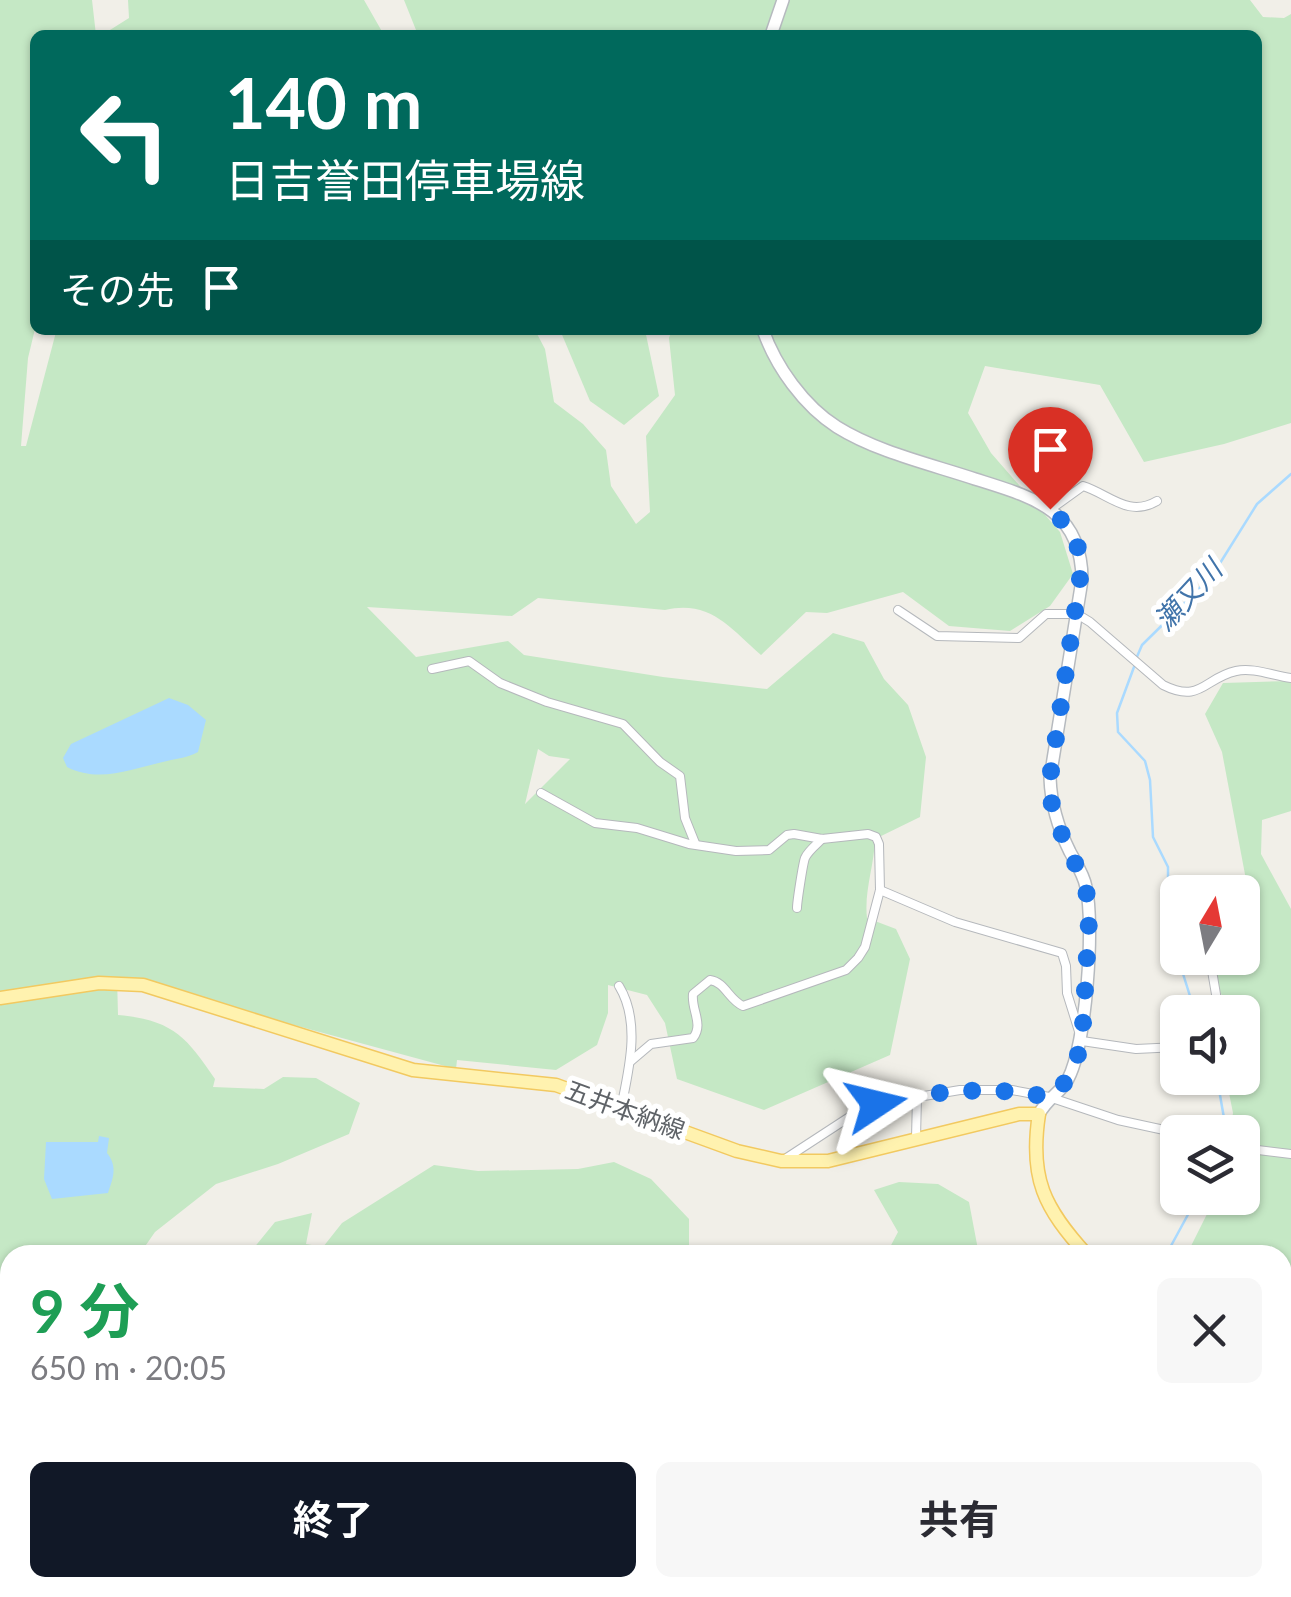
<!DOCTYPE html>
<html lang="ja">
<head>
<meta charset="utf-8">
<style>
	body { margin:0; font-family:Lato,"Noto Sans JP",sans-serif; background:#f7f7f7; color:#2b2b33; height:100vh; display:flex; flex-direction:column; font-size:38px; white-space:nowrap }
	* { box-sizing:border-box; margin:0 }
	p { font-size:32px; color:#7c7c81 }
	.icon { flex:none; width:55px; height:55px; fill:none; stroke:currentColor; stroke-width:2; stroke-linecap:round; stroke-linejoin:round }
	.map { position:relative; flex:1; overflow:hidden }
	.drawer { position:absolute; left:0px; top:1245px; width:1292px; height:352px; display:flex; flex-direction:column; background:#fff; border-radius:30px 30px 0 0; box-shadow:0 2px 8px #0004 }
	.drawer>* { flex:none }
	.hud { position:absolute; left:30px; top:30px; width:1232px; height:305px; border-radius:15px; box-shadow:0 2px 8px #0004; background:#00695c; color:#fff; overflow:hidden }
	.needle { width:65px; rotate:10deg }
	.fabs { position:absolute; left:1160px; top:875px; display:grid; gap:20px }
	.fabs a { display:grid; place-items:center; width:100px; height:100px; border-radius:15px; background:#fff; box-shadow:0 2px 8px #0004; font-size:50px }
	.pin { position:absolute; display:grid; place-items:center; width:85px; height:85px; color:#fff; margin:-102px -42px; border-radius:50% 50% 50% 0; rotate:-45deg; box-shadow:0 0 10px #0007 }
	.pin .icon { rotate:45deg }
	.me { position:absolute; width:110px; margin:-55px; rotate:80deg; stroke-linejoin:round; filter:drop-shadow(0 0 8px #0008) }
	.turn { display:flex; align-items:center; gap:35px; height:210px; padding:0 30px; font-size:45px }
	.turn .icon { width:130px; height:130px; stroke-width:2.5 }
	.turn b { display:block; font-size:70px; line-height:85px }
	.then { display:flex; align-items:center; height:95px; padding:0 30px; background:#0003; gap:20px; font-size:38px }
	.round { display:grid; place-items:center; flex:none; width:105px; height:105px; border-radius:15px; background:#f7f7f7 }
	.overview { display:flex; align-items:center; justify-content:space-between; height:170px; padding:0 30px }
	h1 { font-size:60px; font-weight:700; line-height:75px; color:#1e9e55 }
	.action { display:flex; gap:20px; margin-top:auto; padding:20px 30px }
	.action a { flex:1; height:115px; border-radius:15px; background:#111827; color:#fff; font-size:40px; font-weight:700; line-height:115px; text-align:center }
	.action a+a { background:#f7f7f7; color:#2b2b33 }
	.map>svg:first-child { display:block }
	.green { fill:#c5e8c5; fill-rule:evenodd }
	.water { fill:#aadaff }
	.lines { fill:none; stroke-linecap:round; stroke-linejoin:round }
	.stream { stroke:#aadaff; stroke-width:2.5 }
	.minor-casing { stroke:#b5b8bc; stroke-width:10 }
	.secondary-casing { stroke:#b6babf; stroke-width:14 }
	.primary-casing { stroke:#f2c960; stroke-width:15 }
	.minor { stroke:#fff; stroke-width:8 }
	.secondary { stroke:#fff; stroke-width:11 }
	.primary { stroke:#fff2af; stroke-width:12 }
	.route { stroke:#1a73e8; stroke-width:18; stroke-dasharray:0 32.4 }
	.labels { text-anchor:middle; stroke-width:10; stroke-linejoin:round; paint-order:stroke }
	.street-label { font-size:25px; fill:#5f6368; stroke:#fff }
	.water-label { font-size:28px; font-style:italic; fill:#4174aa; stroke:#fff }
</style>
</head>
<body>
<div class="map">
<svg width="1291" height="1597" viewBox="0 0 1291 1597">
	<rect width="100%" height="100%" fill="#f1efe8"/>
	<g class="green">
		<path d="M0,0H92L96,35H35V329L28,358L21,446H26L56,332L50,330H535L545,349L554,402L583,424L606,450L611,486L636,524L650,512L646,436L675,395L669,338L672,330H1258V35H418L404,0H1250L1263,17L1284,18L1291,14V423L1224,444L1144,462L1100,385L985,366L968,413L991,453L1060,532L1073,574L1050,606L1010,631L949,626L903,592L827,613L806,612L761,655C729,627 710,600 665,610L538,598L512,616L367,607L416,657L508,641L524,655L663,677L767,689L833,633L864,642L884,679L908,705L926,757L920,817L875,839C874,867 864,891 867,918L896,929L910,959L890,1055L764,1110L677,1079L665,1023L647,995L608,985V1013L597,1045L556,1070L457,1060L456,1069L117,977L118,1015C172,1020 186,1036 215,1079L213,1087L264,1089L283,1077L316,1078L360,1103L349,1134L278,1164L216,1184L155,1232L139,1255H10V1588H520L494,1597H0ZM538,749L549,756L570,759L525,804Z"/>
		<polygon points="128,0 364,0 384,35 102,35 129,18"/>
		<polygon points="560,330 645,330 659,396 624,425 590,401"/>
		<polygon points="1291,681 1291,811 1262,820 1261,854 1291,909 1291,1341 1283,1335 1282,1255 1217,1255 1190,1248 1215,1198 1242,1198 1242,1132 1230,1132 1233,1113 1226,1078 1242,1078 1242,1012 1229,1012 1213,975 1220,958 1242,958 1243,898 1247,885 1222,752 1205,714 1223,683"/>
		<polygon points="614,1162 651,1179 689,1219 689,1255 248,1255 275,1222 312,1213 306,1244 323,1247 342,1223 434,1165 478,1171 578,1169"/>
		<polygon points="899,1182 938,1184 969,1202 979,1255 859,1255 888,1251 898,1232 874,1190"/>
		<polygon points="561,1588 637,1588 633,1597 556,1597"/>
		<polygon points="847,1588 922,1588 915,1597 843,1597"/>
	</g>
	<g class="water">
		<path d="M169,698L188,705L206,720L198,752C187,758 178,758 167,761C134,768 100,784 67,767L63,758L71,744Z"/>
		<path d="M99,1136L109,1138L107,1153C118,1167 113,1178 108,1193L52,1199L44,1179L46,1142H98Z"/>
	</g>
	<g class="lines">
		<g class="stream">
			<polyline points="1136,659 1142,645 1212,576 1257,504 1291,474"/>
			<polyline points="1134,667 1117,713 1118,732 1145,761 1150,780 1153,837 1168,867 1168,926 1195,1012"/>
			<polyline points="1217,1078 1224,1118 1221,1132"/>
			<polyline points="1166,1255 1197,1198"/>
			<polyline points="1282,1462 1291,1464"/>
		</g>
		<defs>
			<g id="minor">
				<path d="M1051,509L1083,486C1109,494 1128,518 1157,501"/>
				<path d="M898,610L937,636L1019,638L1046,614H1077L1090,622L1163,685C1201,704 1204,678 1236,671C1253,667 1274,676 1291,678"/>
				<polyline points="432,669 469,661 500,683 547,702 623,724 660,762 680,776 685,818 695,843"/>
				<path d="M541,793L595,823L637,828L689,844L736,851L769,850L787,835L794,834L822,839L868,834L876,837L879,844L880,890L865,947L858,958L846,970L743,1006C729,1000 725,982 710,980L693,994C691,1010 704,1024 693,1038L651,1044L631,1061"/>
				<polyline points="880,890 955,922 1062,953 1066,966 1067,993 1082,1041 1136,1049 1178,1047"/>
				<path d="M797,908C797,902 803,863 805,858C808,851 817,844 822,839"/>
				<polyline points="1210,959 1219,1012"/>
				<path d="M619,986C641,1022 629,1069 621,1108"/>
				<polyline points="916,1138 917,1097"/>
				<polyline points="1242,1148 1291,1154"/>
				<polyline points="785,1159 854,1114 876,1104 960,1090 1012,1090 1049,1097 1118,1120 1178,1133"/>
				<polyline points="963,1588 963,1597"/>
				<polyline points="1086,1588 1090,1597"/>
				<polyline points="918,1597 929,1588"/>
				<polyline points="1130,1597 1135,1588"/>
				<polyline points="1226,1597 1233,1588"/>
			</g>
			<g id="secondary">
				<polyline points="771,35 783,0"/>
				<path d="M763,330C776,367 804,406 837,427C877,452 930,464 975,479C1032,497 1082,509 1082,580L1050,778C1051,805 1058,828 1070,852C1076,863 1084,875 1086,887C1095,925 1086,1045 1068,1079C1061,1093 1047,1098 1039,1114"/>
			</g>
			<g id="primary">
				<path d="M0,998L99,983L143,985L413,1070L556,1085L737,1151L781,1161H828L1019,1114H1039C1029,1178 1044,1208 1087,1255"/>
				<polyline points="1282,1393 1291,1397"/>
			</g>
		</defs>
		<use href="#minor" class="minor-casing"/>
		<use href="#secondary" class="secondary-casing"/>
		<use href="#primary" class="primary-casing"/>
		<use href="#minor" class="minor"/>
		<use href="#secondary" class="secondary"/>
		<use href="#primary" class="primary"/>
	</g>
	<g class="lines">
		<path class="route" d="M876,1104C934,1091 989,1085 1048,1097C1070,1084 1075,1065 1082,1041L1089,921L1086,887L1058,826L1050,797V778L1082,565C1079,542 1068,525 1050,509"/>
	</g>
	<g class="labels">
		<g class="street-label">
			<text transform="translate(625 1110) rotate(20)" y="9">五井本納線</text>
		</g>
		<g class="water-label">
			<text transform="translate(1188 595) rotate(-47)" y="10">瀬又川</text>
		</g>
	</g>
</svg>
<div class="fabs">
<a><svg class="needle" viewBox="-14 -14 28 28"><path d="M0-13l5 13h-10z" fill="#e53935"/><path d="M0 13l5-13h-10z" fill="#7c7c81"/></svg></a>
<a><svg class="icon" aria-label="sound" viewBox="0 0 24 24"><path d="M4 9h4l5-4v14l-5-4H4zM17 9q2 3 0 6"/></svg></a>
<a><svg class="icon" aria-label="layers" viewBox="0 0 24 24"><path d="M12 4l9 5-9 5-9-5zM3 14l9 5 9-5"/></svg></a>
</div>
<div class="pin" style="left:1050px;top:509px;background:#d93025"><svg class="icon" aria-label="arrive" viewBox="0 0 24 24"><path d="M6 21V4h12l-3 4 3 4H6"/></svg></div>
<svg class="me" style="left:876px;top:1104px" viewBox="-20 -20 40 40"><path d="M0-17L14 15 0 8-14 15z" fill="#1a73e8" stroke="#fff" stroke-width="4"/></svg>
<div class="hud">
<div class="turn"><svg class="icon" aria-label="left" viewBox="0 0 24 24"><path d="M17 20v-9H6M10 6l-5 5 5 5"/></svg><div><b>140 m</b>日吉誉田停車場線</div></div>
<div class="then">その先<svg class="icon" aria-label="arrive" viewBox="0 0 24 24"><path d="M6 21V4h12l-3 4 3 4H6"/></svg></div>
</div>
<section class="drawer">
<div class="overview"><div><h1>9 分</h1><p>650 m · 20:05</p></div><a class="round"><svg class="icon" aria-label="close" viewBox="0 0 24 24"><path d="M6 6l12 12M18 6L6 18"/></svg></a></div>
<div class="action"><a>終了</a><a>共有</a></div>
</section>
</div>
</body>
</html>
